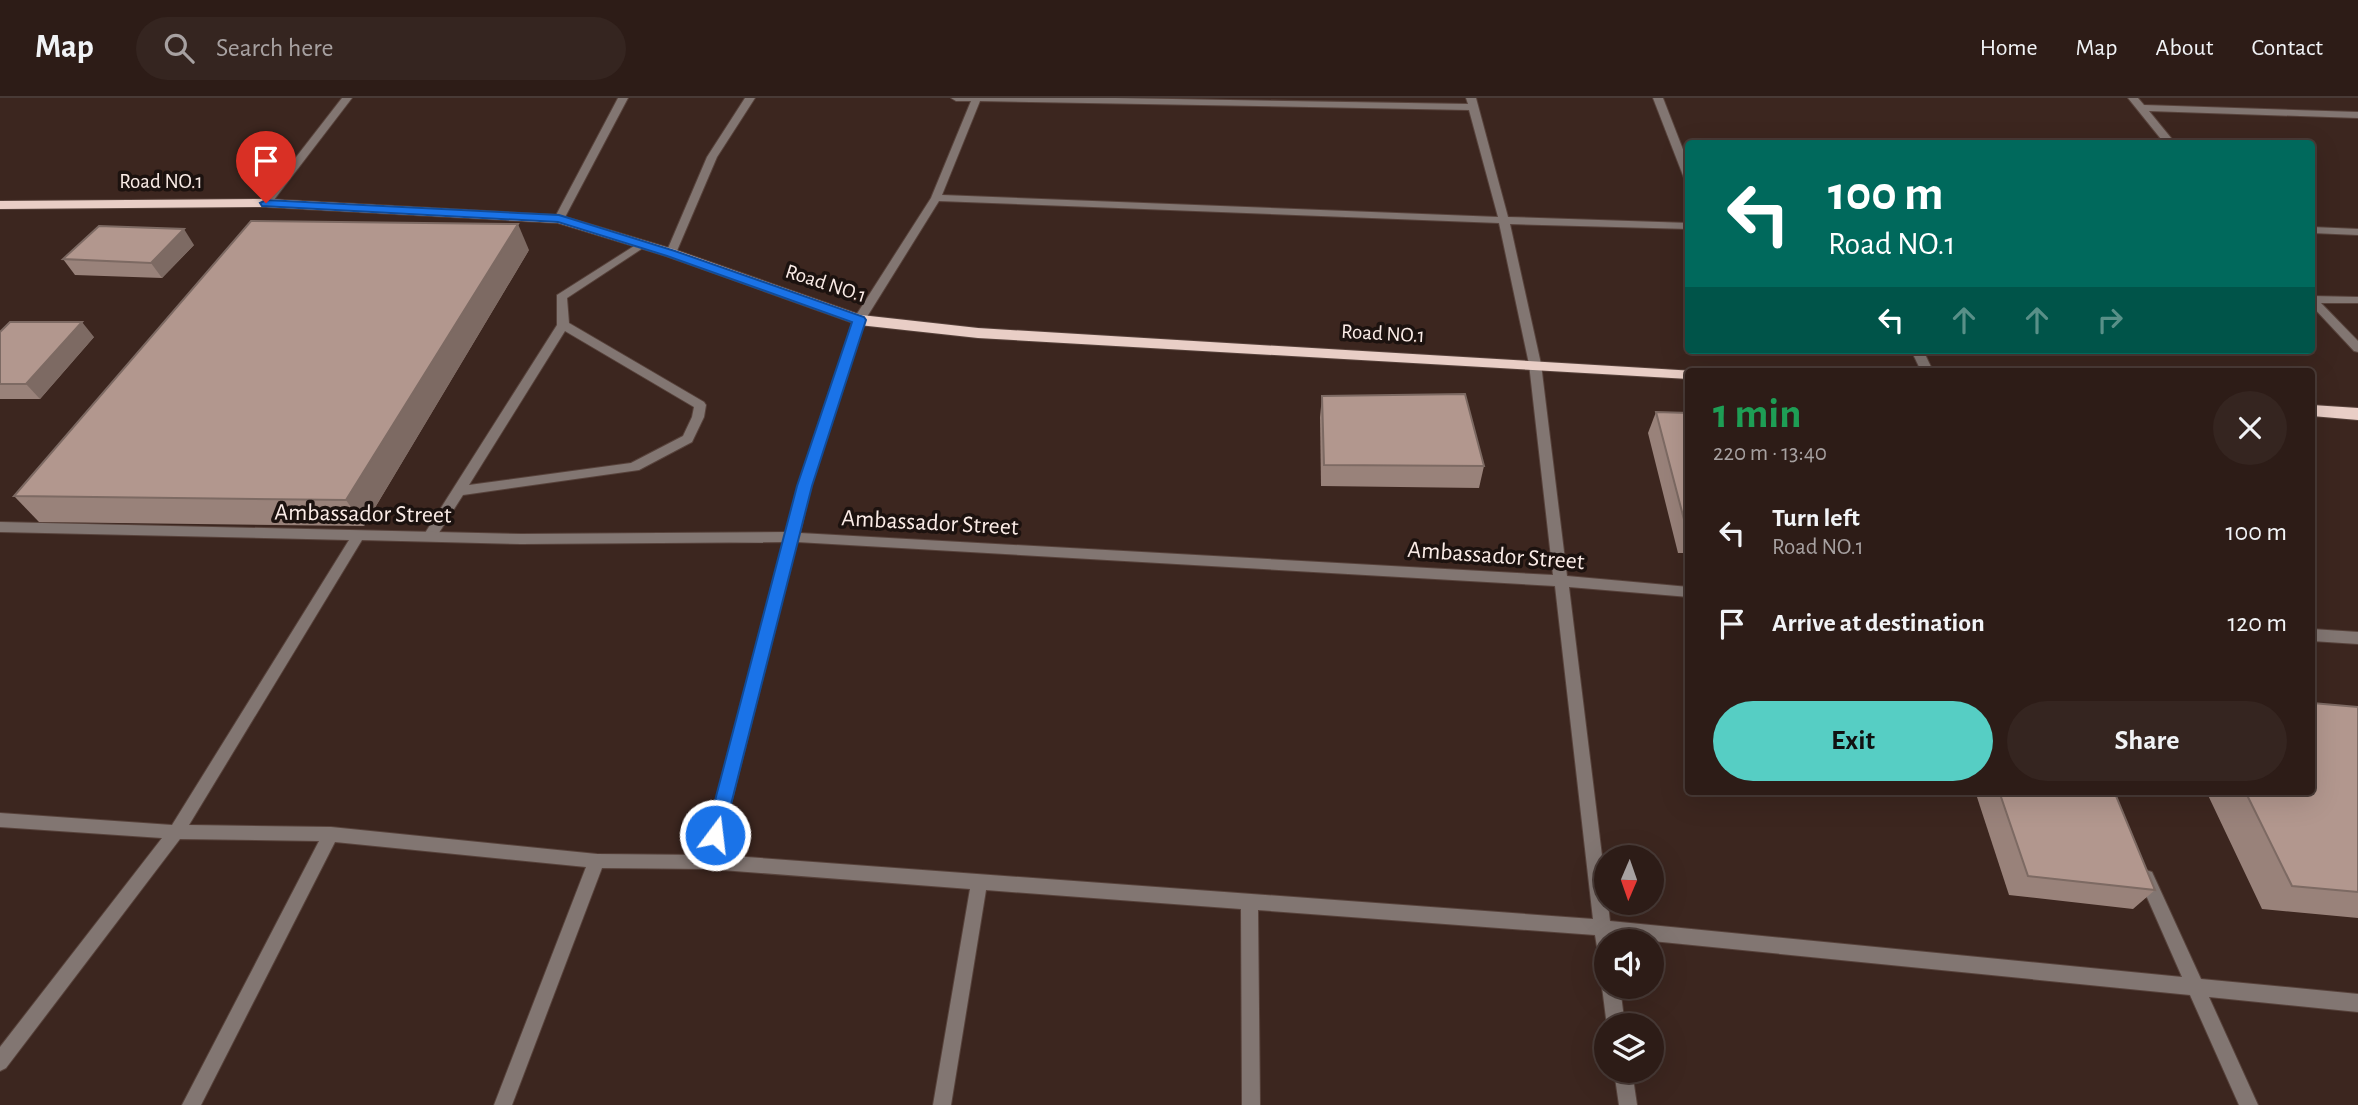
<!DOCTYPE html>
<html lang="en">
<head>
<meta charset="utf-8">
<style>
	body { margin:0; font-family:"Alegreya Sans",sans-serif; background:#352520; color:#f1f3f6; height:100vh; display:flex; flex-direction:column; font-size:26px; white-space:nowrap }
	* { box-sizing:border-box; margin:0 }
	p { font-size:23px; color:#a7a1a1 }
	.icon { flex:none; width:38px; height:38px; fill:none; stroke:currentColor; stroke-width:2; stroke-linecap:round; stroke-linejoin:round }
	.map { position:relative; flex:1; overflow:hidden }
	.drawer { position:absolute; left:1685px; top:270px; width:630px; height:427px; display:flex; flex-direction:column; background:#2d1c17; border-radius:7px; box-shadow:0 7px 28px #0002,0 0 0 2px #483a36 }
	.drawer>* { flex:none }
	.banner { position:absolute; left:1685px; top:42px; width:630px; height:214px; border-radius:7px; box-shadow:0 7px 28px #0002,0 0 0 2px #483a36; background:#00695c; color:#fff; overflow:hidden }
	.needle { width:46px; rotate:182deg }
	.tools { position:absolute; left:1594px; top:747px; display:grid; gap:14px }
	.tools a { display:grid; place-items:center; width:70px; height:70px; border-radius:50%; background:#2d1c17; box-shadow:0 7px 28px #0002,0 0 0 2px #483a36; font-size:35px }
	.pin { position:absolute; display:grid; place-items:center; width:60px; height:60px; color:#fff; margin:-72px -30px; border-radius:50% 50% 50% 0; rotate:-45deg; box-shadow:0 0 7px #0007 }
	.pin .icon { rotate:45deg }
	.me { position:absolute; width:77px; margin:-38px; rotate:15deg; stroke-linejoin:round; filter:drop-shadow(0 0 5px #0008) }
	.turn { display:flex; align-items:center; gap:24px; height:147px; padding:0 28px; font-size:32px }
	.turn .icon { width:91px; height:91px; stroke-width:2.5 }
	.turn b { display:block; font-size:49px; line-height:60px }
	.lanes { display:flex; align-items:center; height:66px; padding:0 28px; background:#0003; justify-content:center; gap:35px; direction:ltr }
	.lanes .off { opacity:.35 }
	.round { display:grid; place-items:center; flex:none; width:74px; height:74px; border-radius:37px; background:#352520 }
	.overview { display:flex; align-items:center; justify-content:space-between; height:119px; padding:0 28px }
	h1 { font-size:42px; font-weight:700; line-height:52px; color:#1e9e55 }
	.action { display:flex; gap:14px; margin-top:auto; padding:14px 28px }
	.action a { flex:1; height:80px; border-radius:42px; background:#56cec4; color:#111; font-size:28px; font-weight:700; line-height:80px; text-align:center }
	.action a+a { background:#352520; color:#f1f3f6 }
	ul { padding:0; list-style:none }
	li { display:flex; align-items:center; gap:21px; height:91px; padding:0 28px }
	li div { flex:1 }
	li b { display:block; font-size:26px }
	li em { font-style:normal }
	header { display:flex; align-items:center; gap:42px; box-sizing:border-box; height:98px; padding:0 35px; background:#2d1c17; border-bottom:2px solid #483a36 }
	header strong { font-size:33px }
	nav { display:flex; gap:38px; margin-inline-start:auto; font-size:24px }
	.search { width:490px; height:63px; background:#352520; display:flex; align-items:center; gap:18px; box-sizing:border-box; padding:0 24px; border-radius:38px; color:#a7a1a1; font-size:26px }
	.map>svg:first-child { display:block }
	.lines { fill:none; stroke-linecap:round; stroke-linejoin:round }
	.service-casing { stroke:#57423b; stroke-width:2 }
	.minor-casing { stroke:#57423b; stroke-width:2 }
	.trunk-casing { stroke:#57423b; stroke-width:2 }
	.service { fill:#827672; fill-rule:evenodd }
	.minor { fill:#827672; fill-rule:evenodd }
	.trunk { fill:#e9cec6; fill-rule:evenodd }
	.wall { fill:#99827a }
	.shaded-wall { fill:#7d6a63 }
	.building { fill:#b2978e; stroke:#7d6a63; stroke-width:2 }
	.route { fill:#1a73e8; stroke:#114b97; stroke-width:2 }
	.labels { text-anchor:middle; stroke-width:7; stroke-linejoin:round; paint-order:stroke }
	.far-street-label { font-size:21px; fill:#fbece7; stroke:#1c120f }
	.street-label { font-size:24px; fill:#fbece7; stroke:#1c120f }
</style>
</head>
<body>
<header>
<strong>Map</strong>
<div class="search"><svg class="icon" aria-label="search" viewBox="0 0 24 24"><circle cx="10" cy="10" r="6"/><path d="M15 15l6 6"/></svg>Search here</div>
<nav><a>Home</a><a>Map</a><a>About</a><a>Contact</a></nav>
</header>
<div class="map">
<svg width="2358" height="1007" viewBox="0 0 2358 1007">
	<rect width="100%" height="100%" fill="#3c261f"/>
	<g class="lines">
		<defs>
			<path id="service" d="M642,143L647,146L646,148L567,200L569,225L704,304L706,307L704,319L692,344L639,372L463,397L435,441H425L423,438L425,435L557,227V197ZM565,233L694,309L692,319L683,338L631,365L469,387Z"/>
			<g id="minor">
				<polygon points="342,0 352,0 270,107 262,107 262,103"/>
				<polygon points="618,0 628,0 564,121 563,123 555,123 554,121"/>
				<polygon points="745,0 755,0 717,59 676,155 675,157 667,157 666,155 707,59"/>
				<path d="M951,0H1116L1468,6L1466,0H1476L1508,119L1689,125V131L1510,126L1541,266L1567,478L1689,489V499L1569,489L1610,823L2182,879L2138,779L2140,774L2146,772L2152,774L2201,881L2358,896V914L2209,899L2258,1007H2239L2190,897L1612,839L1613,844H1606V869L1600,867L1595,837L1258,812L1260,1007H1242L1241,811L986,792L951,1007H933L970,791L708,771L602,770L512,1007H494L586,769L335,744L201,1007H182L319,743L180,741L6,970L0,973V949L162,740L0,729V715L172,727L349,442L0,434V424L521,436L786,434L799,388L853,222L931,100L971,3H956ZM980,3L1469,12L1498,119L942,97ZM939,103L1499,125L1529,266L1553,477L800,435L811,388L865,222ZM362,442L521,446L784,444L702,757L597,756L331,729L189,727ZM797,444L1555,488L1593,821L718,757Z"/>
				<polygon points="1653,0 1663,0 1689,67 1689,83 1684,80"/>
				<polygon points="2128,0 2138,0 2144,7 2358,14 2358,20 2149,13 2176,46 2165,46"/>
				<polygon points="2312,129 2358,131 2358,137 2312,135"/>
				<polygon points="2312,198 2358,199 2358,205 2321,205 2358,243 2358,254 2354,253 2312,208"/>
				<polygon points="1911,252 1923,252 1933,273 1921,273"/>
				<polygon points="2312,531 2358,534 2358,546 2312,543"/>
				<polygon points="1606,882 1606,889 1620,889 1625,928 1607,928 1602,889"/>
				<polygon points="1614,973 1632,973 1637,1007 1619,1007"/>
			</g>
			<g id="trunk">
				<polygon points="266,101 559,117 676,152 861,217 978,230 1695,273 1689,273 1689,281 978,240 859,227 666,158 558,125 266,109 0,111 0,103"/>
				<polygon points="2312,307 2358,310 2358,322 2312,318"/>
			</g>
		</defs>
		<use href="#service" class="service-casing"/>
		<use href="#minor" class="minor-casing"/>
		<use href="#trunk" class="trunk-casing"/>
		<use href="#service" class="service"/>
		<use href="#minor" class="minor"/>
		<use href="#trunk" class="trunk"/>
	</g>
	<g class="wall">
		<polygon points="194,147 162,180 75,177 63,161"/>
		<polygon points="529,152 364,428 39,424 14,398"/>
		<polygon points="0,234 94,239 40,301 0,301"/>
		<polygon points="1322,298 1484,368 1479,390 1321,388 1320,319"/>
		<polygon points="1656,314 1689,315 1689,455 1678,455 1648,335"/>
		<polygon points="2358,609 2358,820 2262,811 2206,693 2312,693"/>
		<polygon points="1975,693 2114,693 2155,792 2133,811 2009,797"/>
	</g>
	<g class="shaded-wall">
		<polygon points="518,126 529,152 364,428 346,402"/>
		<polygon points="184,131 194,147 162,180 151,165"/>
		<polygon points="82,224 94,239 40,301 26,286"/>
	</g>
	<g class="building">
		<polygon points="251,123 518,126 346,402 14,398"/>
		<polygon points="99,128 184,131 151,165 63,161"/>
		<polygon points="10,224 82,224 26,286 0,286 0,234"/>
		<polygon points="1465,296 1484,368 1324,367 1322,298"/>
		<polygon points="1656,314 1689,315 1689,433 1687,433"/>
		<polygon points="2312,605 2358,609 2358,794 2292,788 2245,693 2312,693"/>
		<polygon points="1999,693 2114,693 2155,792 2028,778"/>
	</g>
	<polygon class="route" points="266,102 559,117 675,153 864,219 866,222 812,388 722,742 715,745 709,742 706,737 797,388 852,224 667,158 558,124 262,108 260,105"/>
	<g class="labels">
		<g class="far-street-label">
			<text x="161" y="90">Road NO.1</text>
			<text transform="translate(826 185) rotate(18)" y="7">Road NO.1</text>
			<text transform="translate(1383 235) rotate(3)" y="7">Road NO.1</text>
		</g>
		<g class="street-label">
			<text transform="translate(363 415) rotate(1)" y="8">Ambassador Street</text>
			<text transform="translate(930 424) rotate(3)" y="8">Ambassador Street</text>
			<text transform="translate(1496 457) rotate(4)" y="8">Ambassador Street</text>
		</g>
	</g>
</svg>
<div class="tools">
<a><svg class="needle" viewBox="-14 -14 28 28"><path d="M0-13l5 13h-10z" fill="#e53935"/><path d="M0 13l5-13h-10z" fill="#a7a1a1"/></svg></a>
<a><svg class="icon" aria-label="sound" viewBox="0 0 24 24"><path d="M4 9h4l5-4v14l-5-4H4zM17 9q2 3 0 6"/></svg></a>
<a><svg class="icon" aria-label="layers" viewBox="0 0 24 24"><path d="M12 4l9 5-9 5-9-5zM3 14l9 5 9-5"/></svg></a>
</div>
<div class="pin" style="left:266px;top:105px;background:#d93025"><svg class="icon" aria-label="arrive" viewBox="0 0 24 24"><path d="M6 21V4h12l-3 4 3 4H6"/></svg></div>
<svg class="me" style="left:715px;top:737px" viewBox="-20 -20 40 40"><circle r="17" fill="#1a73e8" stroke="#fff" stroke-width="3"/><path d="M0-11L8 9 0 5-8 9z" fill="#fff"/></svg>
<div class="banner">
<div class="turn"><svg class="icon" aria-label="left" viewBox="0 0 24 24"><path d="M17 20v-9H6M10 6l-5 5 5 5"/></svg><div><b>100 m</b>Road NO.1</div></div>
<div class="lanes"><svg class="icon" aria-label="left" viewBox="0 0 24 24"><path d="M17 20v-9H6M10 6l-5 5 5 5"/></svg><svg class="icon off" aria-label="ahead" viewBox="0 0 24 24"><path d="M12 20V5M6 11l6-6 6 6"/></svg><svg class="icon off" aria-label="ahead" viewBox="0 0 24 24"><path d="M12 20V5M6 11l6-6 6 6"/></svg><svg class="icon off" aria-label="right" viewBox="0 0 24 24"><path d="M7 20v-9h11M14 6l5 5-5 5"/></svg></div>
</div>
<section class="drawer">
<div class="overview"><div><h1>1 min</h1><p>220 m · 13:40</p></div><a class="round"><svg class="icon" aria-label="close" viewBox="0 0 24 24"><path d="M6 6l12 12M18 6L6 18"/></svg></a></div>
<ul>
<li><svg class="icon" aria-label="left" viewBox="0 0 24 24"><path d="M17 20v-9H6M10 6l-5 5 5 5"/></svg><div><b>Turn left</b><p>Road NO.1</p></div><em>100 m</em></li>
<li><svg class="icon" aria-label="arrive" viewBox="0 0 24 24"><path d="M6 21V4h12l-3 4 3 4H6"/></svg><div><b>Arrive at destination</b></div><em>120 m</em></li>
</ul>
<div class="action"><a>Exit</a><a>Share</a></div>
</section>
</div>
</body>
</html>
